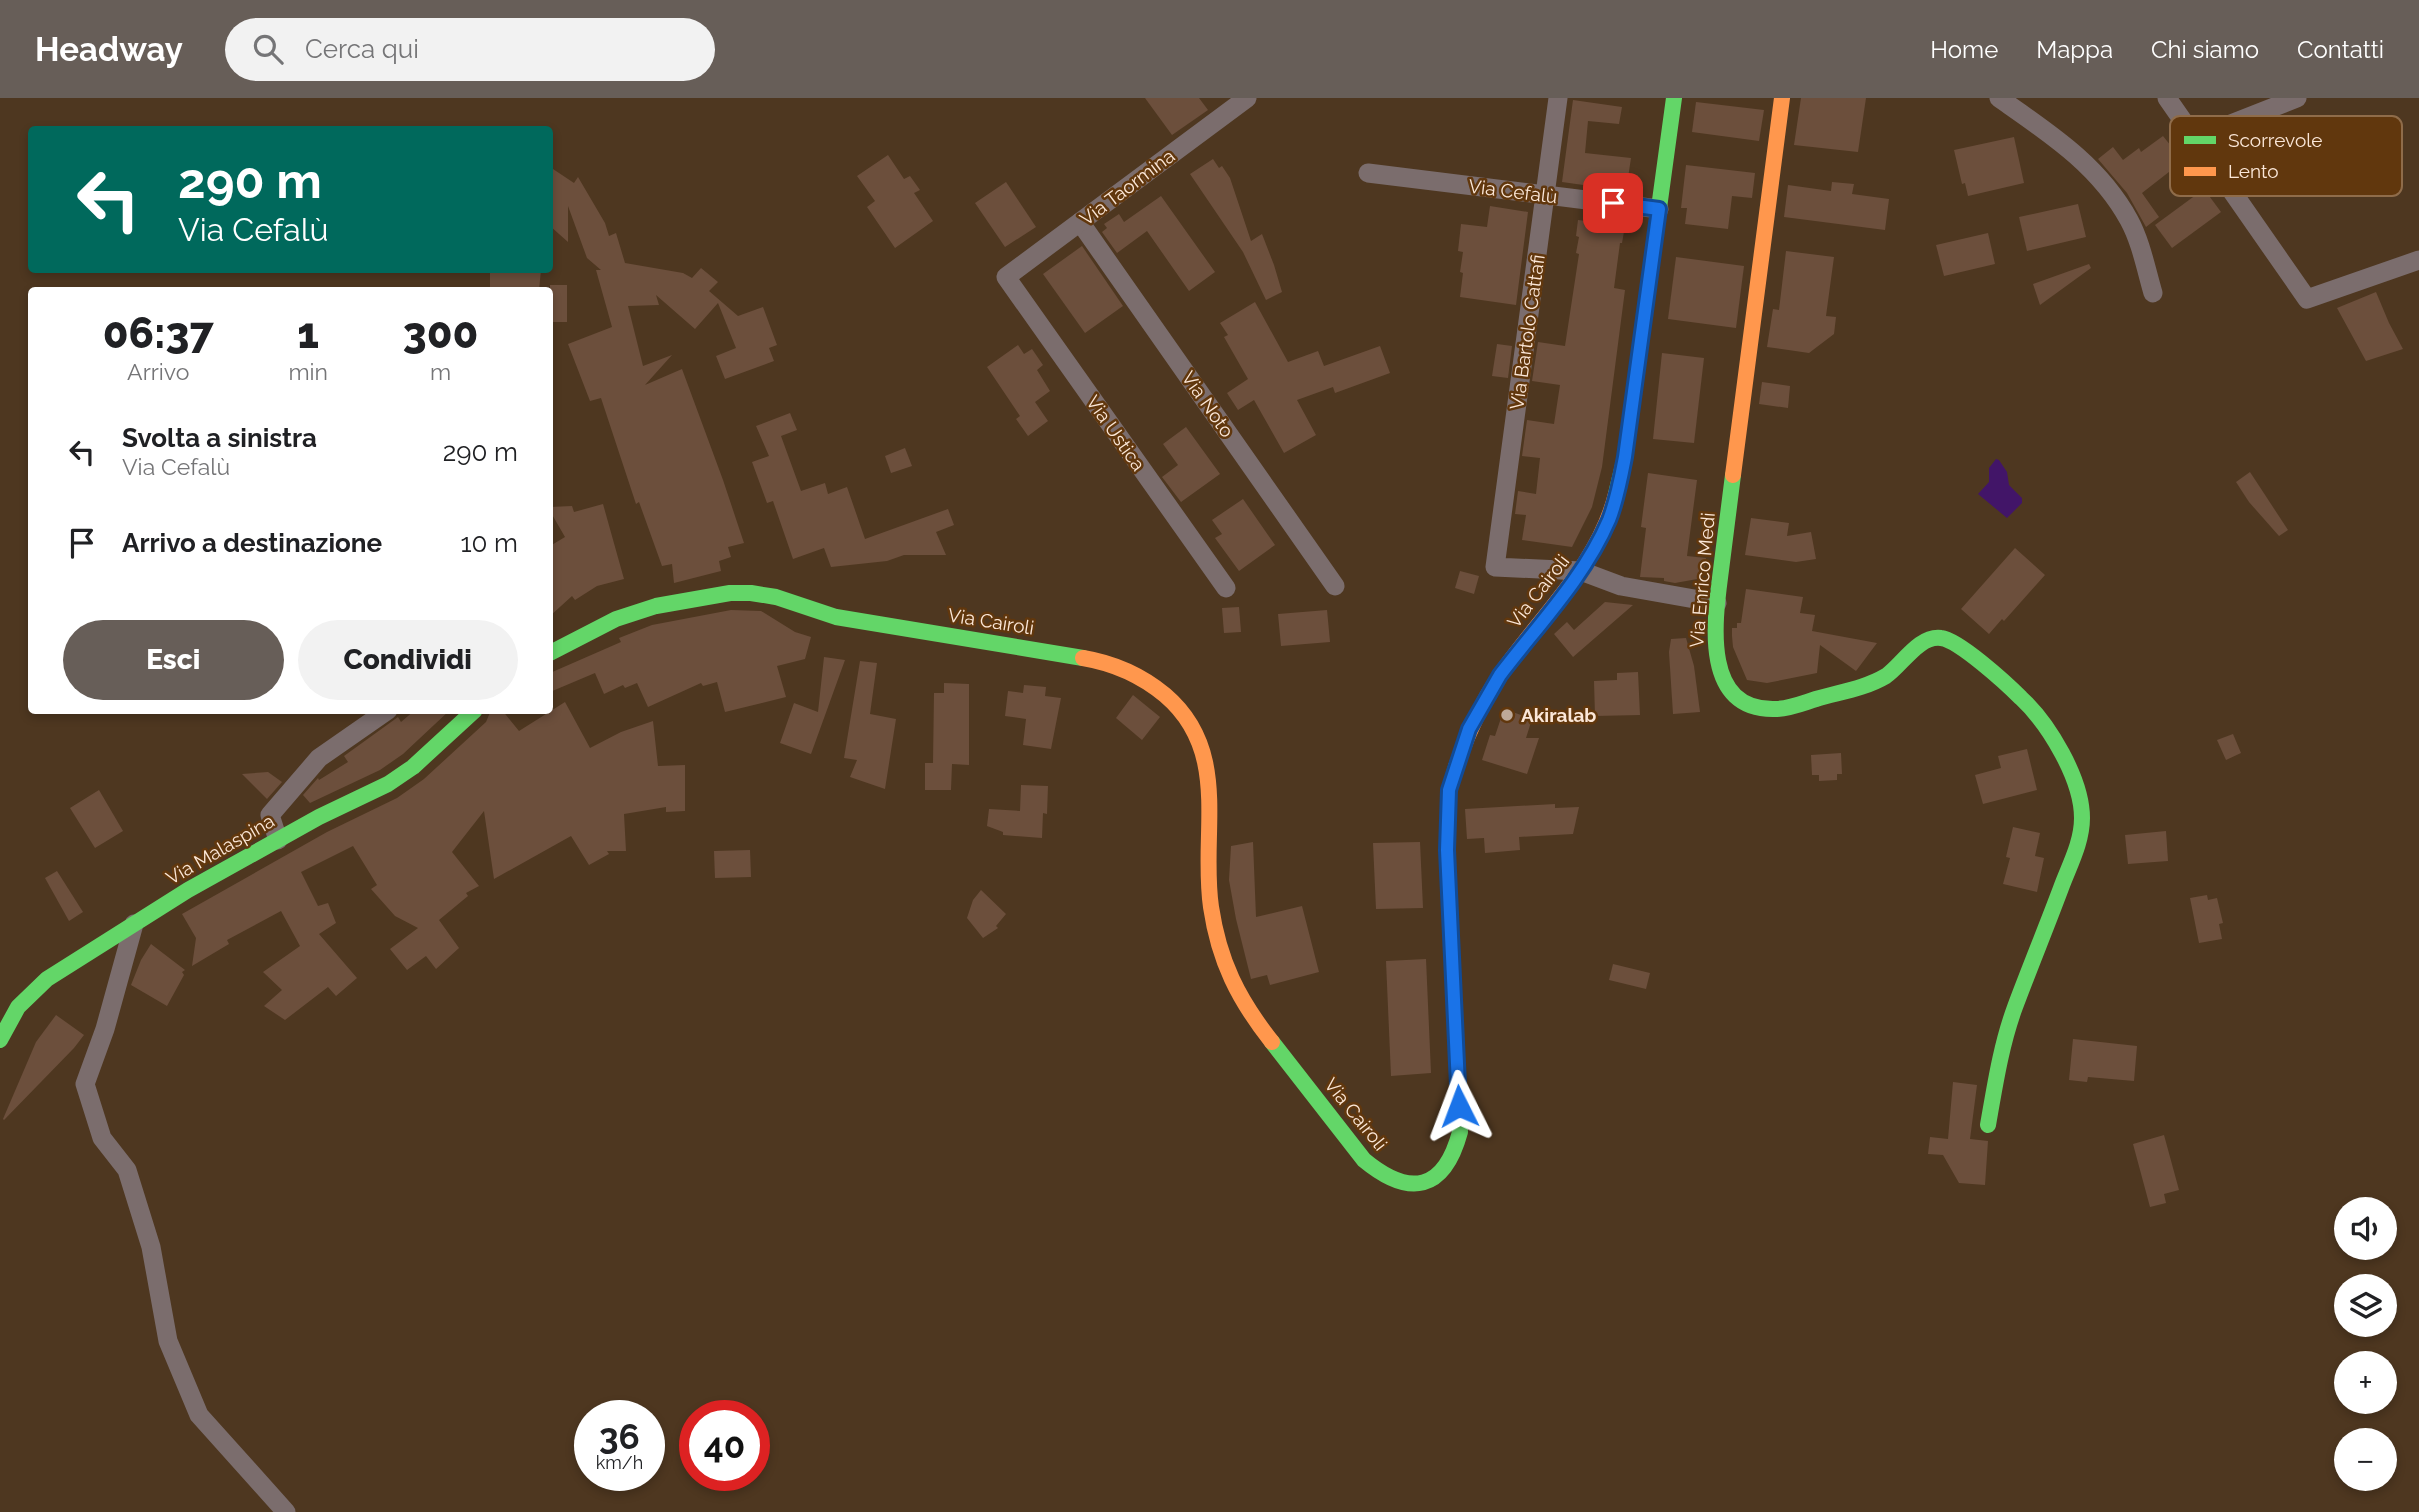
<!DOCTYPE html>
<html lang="it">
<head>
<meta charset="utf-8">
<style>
	body { margin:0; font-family:Raleway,sans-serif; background:#f2f2f2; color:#202124; height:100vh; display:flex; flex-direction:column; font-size:26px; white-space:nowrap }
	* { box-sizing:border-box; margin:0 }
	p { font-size:23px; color:#757577 }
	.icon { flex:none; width:38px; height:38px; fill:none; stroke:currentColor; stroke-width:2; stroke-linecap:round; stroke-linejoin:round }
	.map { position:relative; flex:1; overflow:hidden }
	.sheet { position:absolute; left:28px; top:189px; width:525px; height:427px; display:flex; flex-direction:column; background:#fff; border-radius:7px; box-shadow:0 4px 10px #0003 }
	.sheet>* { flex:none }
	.top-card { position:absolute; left:28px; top:28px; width:525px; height:147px; border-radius:7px; box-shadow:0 4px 10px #0003; background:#00695c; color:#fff; overflow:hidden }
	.fabs { position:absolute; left:2334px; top:1099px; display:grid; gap:14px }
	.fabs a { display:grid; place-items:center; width:63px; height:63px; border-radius:50%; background:#fff; box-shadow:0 4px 10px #0003; font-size:35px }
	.speed { position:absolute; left:574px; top:1302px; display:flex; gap:14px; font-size:35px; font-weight:700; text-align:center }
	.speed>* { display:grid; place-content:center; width:91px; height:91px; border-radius:50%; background:#fff; box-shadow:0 4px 10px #0003; line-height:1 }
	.speed small { font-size:18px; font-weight:400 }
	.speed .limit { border:10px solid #d22; background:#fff; color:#111 }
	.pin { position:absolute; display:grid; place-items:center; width:60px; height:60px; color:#fff; margin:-30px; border-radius:14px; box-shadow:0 4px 10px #0006 }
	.me { position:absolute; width:77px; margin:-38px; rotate:357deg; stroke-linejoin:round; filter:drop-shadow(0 0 5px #0008) }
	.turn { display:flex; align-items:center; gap:24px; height:147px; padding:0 35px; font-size:32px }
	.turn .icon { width:91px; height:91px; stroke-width:2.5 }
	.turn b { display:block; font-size:49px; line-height:60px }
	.eta { display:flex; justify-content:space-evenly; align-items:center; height:119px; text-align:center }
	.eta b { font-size:42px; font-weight:800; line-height:49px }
	.cta { display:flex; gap:14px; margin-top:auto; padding:14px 35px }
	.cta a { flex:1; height:80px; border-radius:42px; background:#675e58; color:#fff; font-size:28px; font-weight:800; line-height:80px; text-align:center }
	.cta a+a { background:#f2f2f2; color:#202124 }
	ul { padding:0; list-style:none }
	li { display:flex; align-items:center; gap:21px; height:91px; padding:0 35px }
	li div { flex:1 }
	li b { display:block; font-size:26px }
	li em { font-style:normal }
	header { display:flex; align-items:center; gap:42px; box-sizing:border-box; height:98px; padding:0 35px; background:#675e58; color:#fff }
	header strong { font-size:33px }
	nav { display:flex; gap:38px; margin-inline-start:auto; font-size:24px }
	.search { width:490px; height:63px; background:#f2f2f2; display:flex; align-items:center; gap:18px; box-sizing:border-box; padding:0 24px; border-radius:38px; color:#757577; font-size:26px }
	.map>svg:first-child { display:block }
	.water { fill:#421568 }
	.building { fill:#6c4f3c }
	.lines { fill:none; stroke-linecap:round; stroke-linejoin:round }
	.street { stroke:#7b6d6d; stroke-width:19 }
	.fast { stroke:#63d668; stroke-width:16 }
	.slow { stroke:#ff974d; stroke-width:16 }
	.route-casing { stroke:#114b97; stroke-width:18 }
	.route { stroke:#1a73e8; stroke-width:12 }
	.poi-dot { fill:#bea998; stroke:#61370d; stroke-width:2.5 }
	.labels { text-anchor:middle; stroke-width:5; stroke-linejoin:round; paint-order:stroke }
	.street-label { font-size:19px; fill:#fbe7d8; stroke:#61370d }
	.poi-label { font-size:19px; font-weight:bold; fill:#fbe7d8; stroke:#61370d; text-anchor:start }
	.key { fill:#61370d; stroke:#8f6c4a; stroke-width:2 }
	.key-label { font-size:19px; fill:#fbe7d8 }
</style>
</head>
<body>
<header>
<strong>Headway</strong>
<div class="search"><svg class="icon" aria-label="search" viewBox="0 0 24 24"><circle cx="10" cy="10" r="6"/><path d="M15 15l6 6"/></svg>Cerca qui</div>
<nav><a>Home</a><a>Mappa</a><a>Chi siamo</a><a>Contatti</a></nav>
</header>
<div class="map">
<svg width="2419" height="1414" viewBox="0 0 2419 1414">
	<rect width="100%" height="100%" fill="#4e3720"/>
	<polygon class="water" points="1996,361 1999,362 2007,374 2009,387 2022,400 2022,405 2007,420 1978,396 1989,384 1989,370"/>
	<g class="building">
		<polygon points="1145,0 1199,0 1208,12 1172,37"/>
		<polygon points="1801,0 1866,0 1858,54 1794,47"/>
		<polygon points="1573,2 1622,9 1619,26 1588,23 1585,55 1631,60 1626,93 1562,84"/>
		<polygon points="1696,4 1764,12 1759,43 1692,34"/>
		<polygon points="2163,38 2183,63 2142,95 2159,119 2146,129 2127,95 2098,61 2113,49 2123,62 2139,50 2141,54"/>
		<polygon points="2014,39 2024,85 1968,98 1965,85 1962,86 1954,52"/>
		<polygon points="888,57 904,81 910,78 920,92 914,95 933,123 895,150 867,109 875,103 857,78"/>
		<polygon points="1213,61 1219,70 1222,68 1230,80 1251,143 1262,136 1274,167 1282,194 1266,202 1243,154 1190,76"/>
		<polygon points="1686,67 1755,75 1752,100 1732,98 1728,131 1685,126 1687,110 1681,110"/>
		<polygon points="550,69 574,85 578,79 605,125 609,138 616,135 625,165 683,175 692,180 701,170 718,184 709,193 738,218 763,209 777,247 769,250 774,263 725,281 716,258 736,250 718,205 695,231 656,197 659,207 628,208 643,268 672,257 645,287 682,271 723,382 744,445 728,449 731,459 719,463 721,473 674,485 672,466 662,468 639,404 636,406 601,300 590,303 568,246 612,229 596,172 601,172 587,160 568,108 568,144 550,128"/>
		<polygon points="1006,84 1036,129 1005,149 975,105"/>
		<polygon points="1832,84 1854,86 1852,96 1889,101 1885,132 1784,119 1788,87 1831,93"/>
		<polygon points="2204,91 2221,114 2172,150 2155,127"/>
		<polygon points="1161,98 1215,174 1189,193 1147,133 1117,155 1102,134 1107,130 1104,126 1119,116 1124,124"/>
		<polygon points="2078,106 2086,139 2027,153 2019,119"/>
		<polygon points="1490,108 1528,114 1516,207 1460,199 1463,175 1460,174 1463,154 1458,153 1461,126 1487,129"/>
		<polygon points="1578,122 1625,128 1622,145 1620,145 1614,190 1625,192 1602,369 1592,409 1572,449 1522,442 1526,417 1515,416 1518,393 1536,396 1540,360 1522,358 1527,322 1554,326 1560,287 1532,283 1538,244 1565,248 1579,156 1576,155 1579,139 1576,138"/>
		<polygon points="1988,135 1995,166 1944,178 1936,147"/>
		<polygon points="1082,148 1123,208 1085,235 1043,176"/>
		<polygon points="1786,153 1834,159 1826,218 1836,219 1834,236 1809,255 1767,249 1773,211 1779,212"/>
		<polygon points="1676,159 1744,168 1736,230 1668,221"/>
		<polygon points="2089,166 2091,170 2040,207 2033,186"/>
		<polygon points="490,172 541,172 539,192 490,192"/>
		<rect x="550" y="187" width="17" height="37"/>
		<polygon points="2376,194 2389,225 2403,251 2366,263 2337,210"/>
		<polygon points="1255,204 1288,264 1318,253 1324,268 1380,248 1390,275 1335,295 1333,289 1297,302 1316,337 1284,355 1254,302 1238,312 1227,295 1248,281 1224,239 1228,237 1220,225"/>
		<polygon points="1497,246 1512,248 1508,280 1492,278"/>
		<polygon points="1018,247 1024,256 1032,251 1043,267 1037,272 1050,293 1035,304 1048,323 1028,338 1016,321 1020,318 987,269"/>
		<polygon points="1662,255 1704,260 1694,345 1653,341"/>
		<polygon points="1762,284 1790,288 1788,310 1759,306"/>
		<polygon points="790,315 797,332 781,338 801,393 825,385 828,396 847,389 865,441 948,411 954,427 936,434 946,457 904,457 887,463 831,469 824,450 793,461 773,403 767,405 752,364 769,358 756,328"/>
		<polygon points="1186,329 1220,376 1181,404 1162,379 1178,367 1163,346"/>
		<polygon points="905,350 912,368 891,375 885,358"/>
		<polygon points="2250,374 2288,432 2279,438 2249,404 2236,384"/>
		<polygon points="1648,375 1697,382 1687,458 1706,460 1703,480 1675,485 1664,483 1664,480 1640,479 1646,430 1641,429"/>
		<polygon points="1243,401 1275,447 1239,473 1215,440 1222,436 1212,422"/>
		<polygon points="603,406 624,481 597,488 575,502 572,498 550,518 550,448 565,439 550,413 550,409 572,408 574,414"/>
		<polygon points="1751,420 1789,425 1787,438 1811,434 1816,461 1796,464 1745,457"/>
		<polygon points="2015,450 2045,477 2004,523 2002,521 1989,536 1961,511"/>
		<polygon points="1460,473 1479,478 1474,496 1455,490"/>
		<polygon points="1746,491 1803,499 1800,515 1815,517 1812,533 1877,545 1856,573 1820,547 1817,575 1767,585 1747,582 1733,549 1732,538 1732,530 1737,530 1737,525 1741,525"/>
		<polygon points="1605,504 1633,507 1573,559 1554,536 1567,524 1574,532"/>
		<polygon points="1239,509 1241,534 1224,535 1222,510"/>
		<polygon points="731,512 761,513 795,534 811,539 805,561 777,568 786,599 725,614 717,584 703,588 701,585 648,609 637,585 625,590 623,587 604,596 595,575 550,594 550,575 621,544 619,540 652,527"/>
		<polygon points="1327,512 1330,544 1281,548 1278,516"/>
		<polygon points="1686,540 1694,568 1700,614 1673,616 1669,554 1671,541"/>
		<polygon points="824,559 845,562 811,656 780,645 794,605 818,614"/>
		<polygon points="860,563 877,565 870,616 896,621 885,691 850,679 857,662 844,660"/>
		<polygon points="1638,574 1640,617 1595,618 1594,583 1617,582 1617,575"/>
		<polygon points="944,585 969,586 969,667 952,666 951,692 925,692 925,665 933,665 934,595 944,595"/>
		<polygon points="1024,587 1046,589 1045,598 1061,600 1051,651 1023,647 1026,621 1005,618 1008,593 1023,595"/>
		<polygon points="1133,597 1160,619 1142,642 1116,620"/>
		<polygon points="565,604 590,650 621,634 653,623 658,668 685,667 685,713 666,714 666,709 624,716 626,753 607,753 609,756 589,767 571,738 494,781 484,713 452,754 479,788 466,795 468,798 439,822 459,850 436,871 426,858 407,872 390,851 418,830 395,818 371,791 377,787 353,748 301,774 318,808 328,805 336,825 319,836 357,880 336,898 328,889 285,922 264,908 282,892 263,874 300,848 281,813 227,842 229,846 192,868 196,840 182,816 327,734 397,700 424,681 486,624 491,612 502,612 519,633"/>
		<polygon points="1504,611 1532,621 1526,640 1539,640 1527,676 1482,662 1490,637 1495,638"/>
		<polygon points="415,612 450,612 403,656 380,672 310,705 303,697 318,680 319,682 348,664 344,658 398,619 401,624"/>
		<polygon points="2233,636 2241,655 2226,662 2217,642"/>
		<polygon points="2027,651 2037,692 1983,706 1975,677 2001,670 1998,658"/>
		<polygon points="1841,655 1842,676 1837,676 1837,682 1819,683 1819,677 1812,677 1811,657"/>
		<polygon points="268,674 282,684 267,701 242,676"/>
		<polygon points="1021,687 1048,688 1047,716 1043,715 1042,740 1003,737 1003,734 987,728 989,711 1020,713"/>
		<polygon points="99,692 123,733 95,750 70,710"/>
		<polygon points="1555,706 1555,710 1579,709 1573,736 1519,739 1520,752 1485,755 1484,740 1467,741 1465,711"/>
		<polygon points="2013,729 2040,735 2035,758 2044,760 2037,794 2003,786 2010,760 2006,759"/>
		<polygon points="2166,733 2168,763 2128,766 2125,737"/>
		<polygon points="1253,744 1256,819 1302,808 1319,874 1270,887 1267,877 1251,881 1236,821 1229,782 1231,748"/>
		<polygon points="1420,744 1423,810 1376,811 1373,745"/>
		<polygon points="750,752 751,779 715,780 714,753"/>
		<polygon points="57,773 83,814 69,823 45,780"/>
		<polygon points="981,792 1006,816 996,828 998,830 983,840 967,820 973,802"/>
		<polygon points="2207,797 2208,802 2217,800 2223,825 2219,826 2222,841 2199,845 2190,800"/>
		<polygon points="151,846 185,872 182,874 184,877 167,908 131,887 141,862"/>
		<polygon points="1426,861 1431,975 1391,978 1386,863"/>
		<polygon points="1613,866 1650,875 1646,891 1609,882"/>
		<polygon points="56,917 84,937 74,950 4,1022 3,1021 36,944"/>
		<polygon points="2073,941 2137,948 2134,983 2088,979 2087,984 2069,982"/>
		<polygon points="1953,984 1977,987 1970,1041 1988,1043 1985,1087 1959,1085 1943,1057 1928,1056 1930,1039 1948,1041"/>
		<polygon points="2164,1037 2179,1092 2164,1096 2166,1105 2150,1109 2133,1046"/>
	</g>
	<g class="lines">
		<g class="street">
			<polyline points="1558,0 1495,469 1581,473 1621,488 1717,505"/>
			<path d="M1999,0C2049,35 2099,67 2129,122C2141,144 2146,171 2153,195"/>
			<polyline points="2167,0 2307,201 2419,162"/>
			<polyline points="2195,40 2297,0"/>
			<polyline points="1368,75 1659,111"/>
			<polyline points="1080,124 1335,488"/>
			<polyline points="1226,490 1006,179 1247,0"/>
			<polyline points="278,742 270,717 319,660 388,612"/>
			<polyline points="134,826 105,931 85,986 102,1040 127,1072 151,1149 168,1243 199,1317 286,1414"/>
		</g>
		<g class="fast">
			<path d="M1733,377C1729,409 1725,440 1721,472C1715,519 1700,613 1775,611C1789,611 1803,605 1816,601C1839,594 1864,591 1886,578C1902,567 1919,537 1941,540C1959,542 2007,586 2021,600C2049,626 2082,681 2082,720C2082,745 2069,768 2061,790C2046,830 2030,869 2015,909C2001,947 1995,987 1988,1027"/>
			<polyline points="1616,396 1625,359 1674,0"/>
			<polyline points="550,555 616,521 656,508 730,495 751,495 776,499 836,519 1083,560"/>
			<polyline points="0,942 18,909 47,881 188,792 319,719 388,686 413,669 475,612"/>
			<path d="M1272,944L1364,1062C1410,1100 1444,1093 1460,1034L1447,752L1449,692L1456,669"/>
		</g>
		<g class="slow">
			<polyline points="1733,377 1782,0"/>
			<path d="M1083,560C1113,565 1142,578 1165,597C1232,654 1200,735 1211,809C1219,863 1238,901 1272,944"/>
			<path d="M1456,669C1467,636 1481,606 1500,577C1541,517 1598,468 1616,396"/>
		</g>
	</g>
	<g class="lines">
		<defs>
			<path id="route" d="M1459,1008L1447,752L1449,692L1469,631L1500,577C1538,527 1584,480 1609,422C1617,402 1621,380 1625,359L1659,111L1613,105"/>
		</defs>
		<use href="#route" class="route-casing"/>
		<use href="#route" class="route"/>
	</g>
	<circle class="poi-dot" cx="1507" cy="617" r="7"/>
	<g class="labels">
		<g class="street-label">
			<text transform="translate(1127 89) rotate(-37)" y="7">Via Taormina</text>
			<text transform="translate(1513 93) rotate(7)" y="7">Via Cefalù</text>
			<text transform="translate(1527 234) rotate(-82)" y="7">Via Bartolo Cattafi</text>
			<text transform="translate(1208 306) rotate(55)" y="7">Via Noto</text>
			<text transform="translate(1116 335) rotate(55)" y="7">Via Ustica</text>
			<text transform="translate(1702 482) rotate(-85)" y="7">Via Enrico Medi</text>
			<text transform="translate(1538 493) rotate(-52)" y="7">Via Cairoli</text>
			<text transform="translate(991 523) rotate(9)" y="7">Via Cairoli</text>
			<text transform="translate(220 751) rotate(-30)" y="7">Via Malaspina</text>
			<text transform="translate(1356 1016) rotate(51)" y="7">Via Cairoli</text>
		</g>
		<g class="poi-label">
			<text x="1521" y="624">Akiralab</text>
		</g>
	</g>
	<rect x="2170" y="18" width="232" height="80" rx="10" class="key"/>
	<rect x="2184" y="38" width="32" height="8" fill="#63d668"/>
	<rect x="2184" y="69" width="32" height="9" fill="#ff974d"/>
	<g class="key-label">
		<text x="2228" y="49">Scorrevole</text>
		<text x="2228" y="80">Lento</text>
	</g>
</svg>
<div class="fabs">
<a><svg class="icon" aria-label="sound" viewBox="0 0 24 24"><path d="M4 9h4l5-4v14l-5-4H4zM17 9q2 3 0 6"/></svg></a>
<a><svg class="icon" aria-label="layers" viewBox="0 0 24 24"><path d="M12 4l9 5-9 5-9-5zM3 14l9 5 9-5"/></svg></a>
<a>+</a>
<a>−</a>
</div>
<div class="speed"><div>36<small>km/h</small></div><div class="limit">40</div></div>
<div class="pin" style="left:1613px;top:105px;background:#d93025"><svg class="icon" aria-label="arrive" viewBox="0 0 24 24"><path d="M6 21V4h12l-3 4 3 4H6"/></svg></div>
<svg class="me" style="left:1459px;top:1008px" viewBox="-20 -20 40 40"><path d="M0-17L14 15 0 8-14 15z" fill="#1a73e8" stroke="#fff" stroke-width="4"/></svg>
<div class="top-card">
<div class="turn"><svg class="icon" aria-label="left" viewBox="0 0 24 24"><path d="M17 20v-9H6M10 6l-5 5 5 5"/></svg><div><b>290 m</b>Via Cefalù</div></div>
</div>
<section class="sheet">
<div class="eta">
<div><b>06:37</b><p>Arrivo</p></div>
<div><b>1</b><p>min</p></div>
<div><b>300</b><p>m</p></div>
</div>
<ul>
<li><svg class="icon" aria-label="left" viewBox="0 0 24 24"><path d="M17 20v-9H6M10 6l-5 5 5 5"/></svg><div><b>Svolta a sinistra</b><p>Via Cefalù</p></div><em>290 m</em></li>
<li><svg class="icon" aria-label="arrive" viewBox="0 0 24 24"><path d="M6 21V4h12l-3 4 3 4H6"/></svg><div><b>Arrivo a destinazione</b></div><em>10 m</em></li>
</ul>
<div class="cta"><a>Esci</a><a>Condividi</a></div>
</section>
</div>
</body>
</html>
